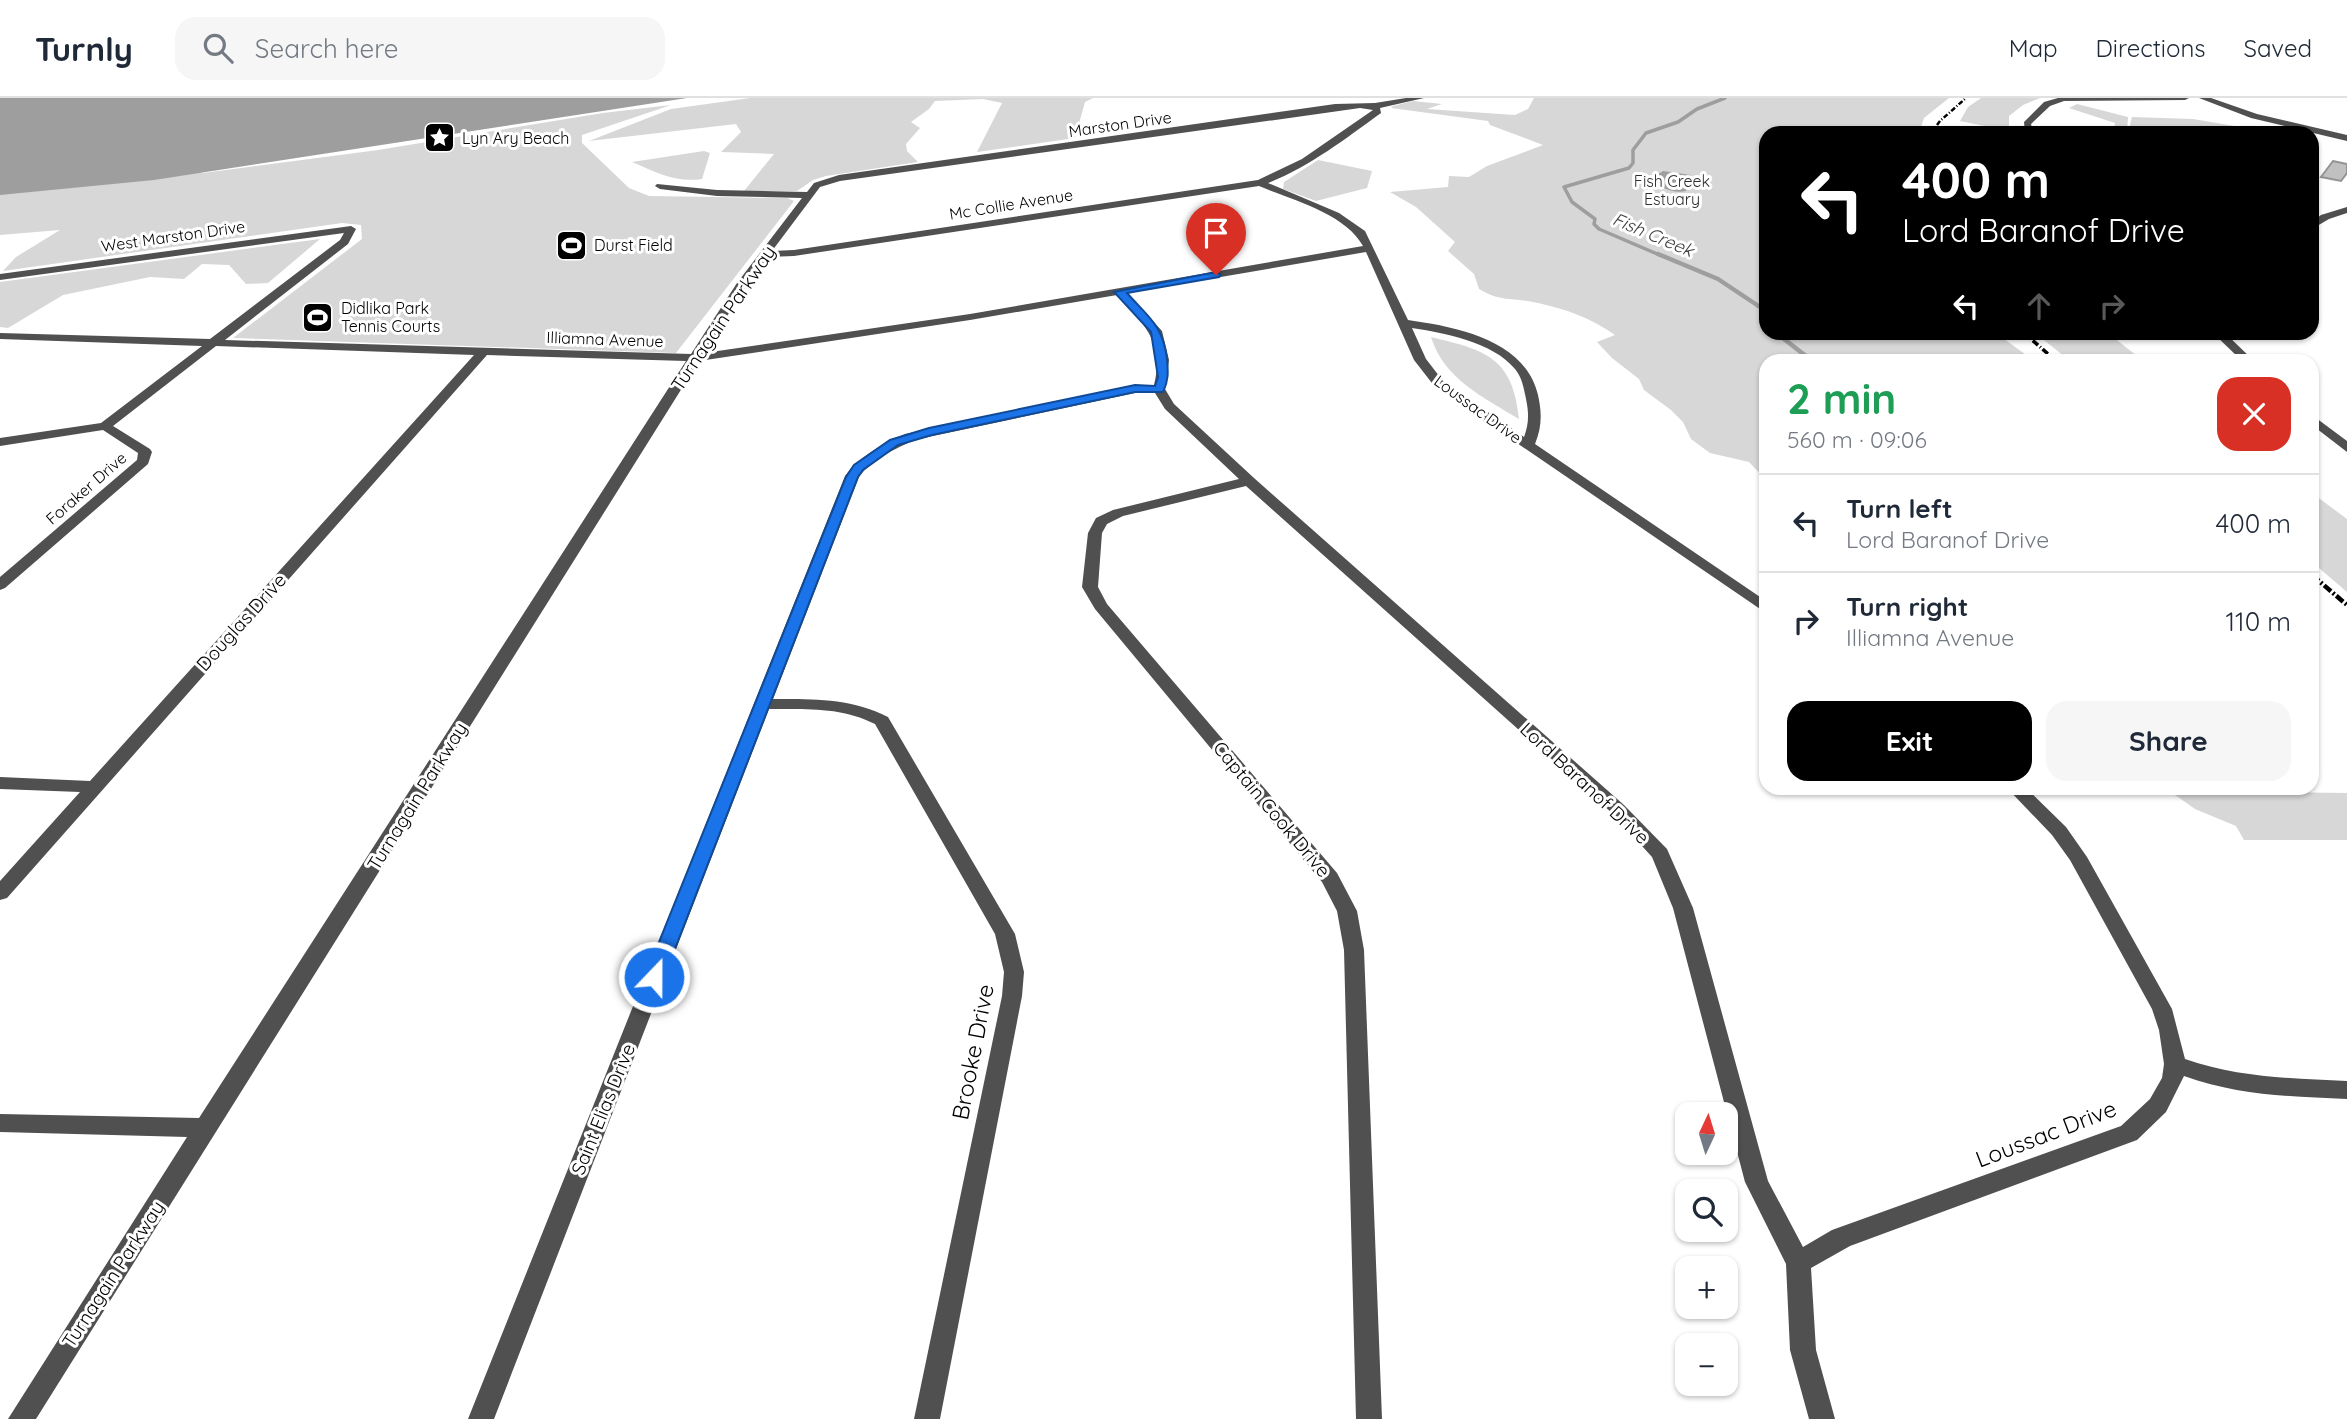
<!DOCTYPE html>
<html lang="en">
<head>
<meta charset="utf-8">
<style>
	body { margin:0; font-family:Quicksand,sans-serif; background:#f6f6f7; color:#1f2937; height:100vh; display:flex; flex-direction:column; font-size:26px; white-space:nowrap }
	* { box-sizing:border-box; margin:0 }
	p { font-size:23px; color:#747a83 }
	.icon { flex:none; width:38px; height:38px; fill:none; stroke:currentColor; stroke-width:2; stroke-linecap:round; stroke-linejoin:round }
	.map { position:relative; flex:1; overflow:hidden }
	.side { position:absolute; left:1759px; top:256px; width:560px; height:441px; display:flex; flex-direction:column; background:#fff; border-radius:21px; box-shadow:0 2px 5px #0004 }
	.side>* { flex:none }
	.top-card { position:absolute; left:1759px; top:28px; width:560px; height:214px; border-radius:21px; box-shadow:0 2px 5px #0004; background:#000; color:#fff; overflow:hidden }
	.needle { width:46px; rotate:4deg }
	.tools { position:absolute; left:1675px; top:1004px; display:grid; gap:14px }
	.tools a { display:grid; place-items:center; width:63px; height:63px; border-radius:14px; background:#fff; box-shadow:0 2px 5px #0004; font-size:35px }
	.pin { position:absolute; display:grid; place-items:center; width:60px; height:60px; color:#fff; margin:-72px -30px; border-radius:50% 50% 50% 0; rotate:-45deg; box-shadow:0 0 7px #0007 }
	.pin .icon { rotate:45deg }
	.me { position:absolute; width:77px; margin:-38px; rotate:22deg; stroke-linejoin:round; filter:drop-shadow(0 0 5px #0008) }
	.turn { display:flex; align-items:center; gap:24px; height:147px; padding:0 28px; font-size:32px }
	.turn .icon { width:91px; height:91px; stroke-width:2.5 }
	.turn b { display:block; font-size:49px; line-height:60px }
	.lanes { display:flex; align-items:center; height:66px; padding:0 28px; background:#0003; justify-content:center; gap:35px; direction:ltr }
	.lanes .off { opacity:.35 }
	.round { display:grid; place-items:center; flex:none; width:74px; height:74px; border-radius:21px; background:#f6f6f7 }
	.head { display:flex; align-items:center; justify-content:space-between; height:119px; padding:0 28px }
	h1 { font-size:42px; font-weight:800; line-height:52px; color:#1e9e55 }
	.action { display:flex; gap:14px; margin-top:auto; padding:14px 28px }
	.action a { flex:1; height:80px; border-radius:21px; background:#000; color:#fff; font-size:28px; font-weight:800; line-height:80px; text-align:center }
	.action a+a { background:#f6f6f7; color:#1f2937 }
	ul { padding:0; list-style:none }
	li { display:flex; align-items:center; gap:21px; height:98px; padding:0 28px; border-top:2px solid #e0e1e3 }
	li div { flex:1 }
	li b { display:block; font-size:26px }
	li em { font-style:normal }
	header { display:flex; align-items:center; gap:42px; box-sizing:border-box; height:98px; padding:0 35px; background:#fff; border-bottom:2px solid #e0e1e3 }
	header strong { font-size:33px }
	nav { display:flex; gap:38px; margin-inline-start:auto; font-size:24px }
	.search { width:490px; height:63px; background:#f6f6f7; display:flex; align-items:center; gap:18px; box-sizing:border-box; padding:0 24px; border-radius:21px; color:#747a83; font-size:26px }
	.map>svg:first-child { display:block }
	.green { fill:#d7d7d7 }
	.water { fill:#9e9e9e }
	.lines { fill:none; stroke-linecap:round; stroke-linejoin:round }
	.stream-far1 { stroke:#9e9e9e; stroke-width:3.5 }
	.stream { stroke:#9e9e9e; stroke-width:4.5 }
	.building { fill:#c0c0c0; stroke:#949494; stroke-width:2 }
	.minor { fill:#505050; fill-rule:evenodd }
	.rail-far2 { stroke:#000; stroke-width:2.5; stroke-dasharray:5 2 1 2; stroke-linecap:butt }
	.rail-far1 { stroke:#000; stroke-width:3.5; stroke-dasharray:7 2.5 1 2.5; stroke-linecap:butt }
	.rail { stroke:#000; stroke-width:4.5; stroke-dasharray:9 2.5 2 2.5; stroke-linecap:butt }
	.route { fill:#1a73e8; stroke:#114b97; stroke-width:2 }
	.labels { text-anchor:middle; stroke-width:6; stroke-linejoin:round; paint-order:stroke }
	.far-street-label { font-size:16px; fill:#000; stroke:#fff }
	.far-poi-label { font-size:16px; fill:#000; stroke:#fff; text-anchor:start }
	.far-park-label { font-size:16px; fill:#2e2e2e; stroke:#fff }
	.far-water-label { font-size:18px; font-style:italic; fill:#3f3f3f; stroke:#fff }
	.street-label { font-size:19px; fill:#000; stroke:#fff }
	.near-street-label { font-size:23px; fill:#000; stroke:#fff }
</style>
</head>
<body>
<header>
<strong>Turnly</strong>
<div class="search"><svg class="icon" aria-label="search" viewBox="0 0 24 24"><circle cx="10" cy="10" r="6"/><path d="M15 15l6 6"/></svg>Search here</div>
<nav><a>Map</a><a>Directions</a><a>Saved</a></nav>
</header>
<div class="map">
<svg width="2347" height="1321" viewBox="0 0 2347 1321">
	<rect width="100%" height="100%" fill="#fff"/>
	<g class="green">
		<polygon points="0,0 203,75 378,52 603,15 671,7 582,37 582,45 629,90 649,98 787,100 794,103 676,255 233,240 362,141 361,127 342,125 3,173 16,159 60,132 0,137"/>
		<polygon points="750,0 1093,0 1085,4 1075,40 977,54 1002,5 983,1 935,3 929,11 911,24 920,30 906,46 907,53 918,64 826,78 813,82 797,93 744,93 774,56 721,54 741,34 736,26 589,43 671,11"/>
		<path d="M1534,0H1949L1924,20L1919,35H1766V234L1996,235L2033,262H1766V382L1749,364L1710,355L1691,341L1683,324L1671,312L1644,292L1639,281L1612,260L1597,244L1615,237C1591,220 1566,211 1538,205C1513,199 1503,205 1479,191L1474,176L1448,153L1455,144L1416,109L1390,94L1448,89L1449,78L1469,79L1487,68L1543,47L1490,27L1488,23L1391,10L1393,8L1413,3L1442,6L1427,11L1515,17L1528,11Z"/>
		<polygon points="1981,0 2040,0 2023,7 2009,18 2009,33 1960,23 1968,9"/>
		<polygon points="2077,6 2128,19 2127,35 2114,35 2115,25 2069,10"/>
		<polygon points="2132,19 2193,21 2276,35 2128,35"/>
		<path d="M704,53L710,55L702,81C675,85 656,74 632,64Z"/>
		<polygon points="1318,62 1372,73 1367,90 1316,103 1283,91 1284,84"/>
		<polygon points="320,141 268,185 246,186 229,167 202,166 184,181 150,179 63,197 8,230 0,229 0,184"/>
		<polygon points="2035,235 2108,235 2142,262 2069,262"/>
		<path d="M1431,239C1485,252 1513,259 1519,321C1483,299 1444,281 1431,239Z"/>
		<polygon points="2312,395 2347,421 2347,494 2312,464"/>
		<polygon points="2165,690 2258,690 2274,694 2347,695 2347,742 2244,742 2236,728 2195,711"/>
	</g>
	<g class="water">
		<polygon points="0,0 687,0 154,82 0,97"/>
		<path d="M1663,73L1691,77V86L1686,93C1672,96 1661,89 1649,82Z"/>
	</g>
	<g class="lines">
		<polyline class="stream-far1" points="1662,158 1599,131 1594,126 1595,121 1572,104 1564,89 1629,70 1633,65 1633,52 1646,35 1678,24 1697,11 1725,0"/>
		<g class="stream">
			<polyline points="1658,156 1718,181 1766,213"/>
			<polyline points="1783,234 1784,241 1811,262"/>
		</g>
	</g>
	<polygon class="building" points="2333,63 2347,66 2347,75 2341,83 2321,79"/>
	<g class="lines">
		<g class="minor">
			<path d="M1406,0H1424L1380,10L1381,15C1345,41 1309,69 1268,85L1339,115L1365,133L1408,222C1457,229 1525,242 1538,297C1542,315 1542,329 1535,346L1766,503V515L1435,289L1414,262L1366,154L1127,195L1162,233L1169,262L1165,291L1174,306L1254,380L1624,707L1667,751L1693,810L1768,1083L1803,1149L1832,1132L2121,1028L2150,1001L2162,980L2164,966L2159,932L2152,911L2070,762L2052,737L2007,690H2026L2066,729L2087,759L2172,911L2185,961C2240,980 2290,980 2347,983V1001C2288,998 2240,998 2184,978L2166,1014L2137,1042L1850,1148L1811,1170L1816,1252L1835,1321H1809L1790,1252L1786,1166L1745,1084L1673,810L1652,759L1612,715L1246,388L1123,418L1107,426L1102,435L1098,489L1107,506L1337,775L1357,813L1364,852L1382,1321H1356L1344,852L1337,813L1322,784L1095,511L1082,489L1088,435L1096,420L1113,412L1239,381L1165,311L1155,295H1135L914,342C894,352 873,360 859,379L773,601C813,601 851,600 888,619L1015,836L1024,874L1022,898L940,1321H914L1002,898L1004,874L995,836L875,626C842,609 806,611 769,611L494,1321H468L845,378C861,357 882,347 905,336L1135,287H1154C1165,243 1144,227 1117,197L970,222L699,263L36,1321H8L187,1039L0,1034V1016L199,1020L686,263L487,257L7,800L0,802V783L80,694L0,691V679L90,683L474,257L216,248L113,328L150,351L152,354L148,366L5,490L0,492V479L137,362L138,355L103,332L0,348V340L101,325L202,248L0,241V235L210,241L340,142L344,135L0,182V176L351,128L356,131L348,146L225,242L691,256L737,185L802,100L717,98L660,91L655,88L657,86L717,92L807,94L814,85L839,77L1335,6L1375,5ZM1360,10L1373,12L1302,61L1258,82L794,152L772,153L820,89L840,83ZM1259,88C1292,102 1345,115 1363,148L970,216L704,255L746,188L768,159L794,158ZM1412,230C1444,235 1493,244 1515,271C1522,279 1524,291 1526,301C1529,315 1529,326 1524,339L1443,283L1426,261Z"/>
			<polygon points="2058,0 2189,0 2185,2 2064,3 2050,8 2031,26 2033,35 2025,35 2024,24 2044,4"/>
			<polygon points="2199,0 2211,0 2257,16 2347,37 2347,43 2251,20"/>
			<polygon points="2347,109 2347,115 2329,121 2312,131 2312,124 2321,117"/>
			<polygon points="2212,234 2224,234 2253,262 2241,262"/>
			<polygon points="2312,317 2347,343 2347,354 2312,327"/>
		</g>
		<polyline class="rail-far2" points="1931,35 1940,23 1966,0"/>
		<polyline class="rail-far1" points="2023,234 2055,262"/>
		<polyline class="rail" points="2312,477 2347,507"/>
	</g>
	<path class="route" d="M1216,174L1221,177L1219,179L1127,195C1148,219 1163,227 1167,261C1168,273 1169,282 1163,294H1135L932,337L898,347L863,372L858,379L664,879L661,884H648L645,879L846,379L854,367L890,342L929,330L1135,287L1155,288L1158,279L1151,234L1114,194Z"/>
	<defs>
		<symbol id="sight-square" viewBox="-11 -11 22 22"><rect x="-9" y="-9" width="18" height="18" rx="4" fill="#000" stroke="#fff"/><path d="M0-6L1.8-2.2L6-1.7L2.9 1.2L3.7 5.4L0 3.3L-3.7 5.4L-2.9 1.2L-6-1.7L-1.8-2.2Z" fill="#fff"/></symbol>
		<symbol id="stadium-square" viewBox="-11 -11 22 22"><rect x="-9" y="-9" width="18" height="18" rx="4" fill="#000" stroke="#fff"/><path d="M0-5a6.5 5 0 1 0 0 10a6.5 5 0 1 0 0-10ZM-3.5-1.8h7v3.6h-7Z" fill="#fff"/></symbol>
	</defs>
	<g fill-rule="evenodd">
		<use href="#sight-square" x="422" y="22" width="35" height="35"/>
		<use href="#stadium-square" x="554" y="130" width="35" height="35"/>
		<use href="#stadium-square" x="300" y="202" width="35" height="35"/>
	</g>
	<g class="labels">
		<g class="far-street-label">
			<text transform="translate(1120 26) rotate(-8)" y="6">Marston Drive</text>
			<text transform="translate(1011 106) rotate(-9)" y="6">Mc Collie Avenue</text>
			<text transform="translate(173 138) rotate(-8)" y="6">West Marston Drive</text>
			<text transform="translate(605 241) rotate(2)" y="6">Illiamna Avenue</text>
			<text transform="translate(1478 311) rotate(36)" y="6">Loussac Drive</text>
			<text transform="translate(86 390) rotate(-41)" y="6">Foraker Drive</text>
		</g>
		<g class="far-poi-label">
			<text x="462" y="46">Lyn Ary Beach</text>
			<text x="594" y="153">Durst Field</text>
			<text x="341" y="216">Didlika Park<tspan x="341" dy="18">Tennis Courts</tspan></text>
		</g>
		<g class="far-park-label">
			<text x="1672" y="89">Fish Creek<tspan x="1672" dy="18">Estuary</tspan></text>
		</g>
		<g class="far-water-label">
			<text transform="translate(1653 137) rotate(23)" y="6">Fish Creek</text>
		</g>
		<g class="street-label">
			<text transform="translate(723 220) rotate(-56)" y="7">Turnagain Parkway</text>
			<text transform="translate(241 524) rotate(-48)" y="7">Douglas Drive</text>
			<text transform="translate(1585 685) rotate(43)" y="7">Lord Baranof Drive</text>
			<text transform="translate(417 698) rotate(-58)" y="7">Turnagain Parkway</text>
			<text transform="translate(1272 711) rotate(50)" y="7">Captain Cook Drive</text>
			<text transform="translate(603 1011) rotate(-68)" y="7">Saint Elias Drive</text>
			<text transform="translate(113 1176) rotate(-57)" y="7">Turnagain Parkway</text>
		</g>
		<g class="near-street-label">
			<text transform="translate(973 954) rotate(-79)" y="8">Brooke Drive</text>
			<text transform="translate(2046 1036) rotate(-21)" y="8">Loussac Drive</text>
		</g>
	</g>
</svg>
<div class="tools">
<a><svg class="needle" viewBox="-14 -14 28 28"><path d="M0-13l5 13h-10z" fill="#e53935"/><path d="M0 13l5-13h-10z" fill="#747a83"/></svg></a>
<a><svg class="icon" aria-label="search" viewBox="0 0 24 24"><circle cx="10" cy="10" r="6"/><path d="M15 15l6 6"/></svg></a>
<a>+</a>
<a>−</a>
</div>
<div class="pin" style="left:1216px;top:177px;background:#d93025"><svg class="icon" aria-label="arrive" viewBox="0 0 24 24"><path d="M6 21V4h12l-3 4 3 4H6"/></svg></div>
<svg class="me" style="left:654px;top:879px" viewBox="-20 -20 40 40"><circle r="17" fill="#1a73e8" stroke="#fff" stroke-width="3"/><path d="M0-11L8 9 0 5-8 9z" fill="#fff"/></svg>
<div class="top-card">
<div class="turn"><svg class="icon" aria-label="left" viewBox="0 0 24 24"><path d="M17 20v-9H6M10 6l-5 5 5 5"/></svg><div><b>400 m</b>Lord Baranof Drive</div></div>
<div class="lanes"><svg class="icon" aria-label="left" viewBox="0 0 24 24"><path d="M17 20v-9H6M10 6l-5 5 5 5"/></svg><svg class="icon off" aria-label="ahead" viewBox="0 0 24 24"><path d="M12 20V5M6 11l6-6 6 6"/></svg><svg class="icon off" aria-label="right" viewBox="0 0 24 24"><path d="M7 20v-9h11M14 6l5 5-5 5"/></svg></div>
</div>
<section class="side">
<div class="head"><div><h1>2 min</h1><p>560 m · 09:06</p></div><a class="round" style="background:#d93025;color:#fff"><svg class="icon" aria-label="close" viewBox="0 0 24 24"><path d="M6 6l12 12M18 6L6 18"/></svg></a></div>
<ul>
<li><svg class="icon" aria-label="left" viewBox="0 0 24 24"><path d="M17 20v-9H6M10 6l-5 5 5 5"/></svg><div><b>Turn left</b><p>Lord Baranof Drive</p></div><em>400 m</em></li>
<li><svg class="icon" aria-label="right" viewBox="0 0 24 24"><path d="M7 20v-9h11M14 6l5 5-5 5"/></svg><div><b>Turn right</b><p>Illiamna Avenue</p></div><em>110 m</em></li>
</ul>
<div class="action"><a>Exit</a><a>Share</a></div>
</section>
</div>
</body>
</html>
